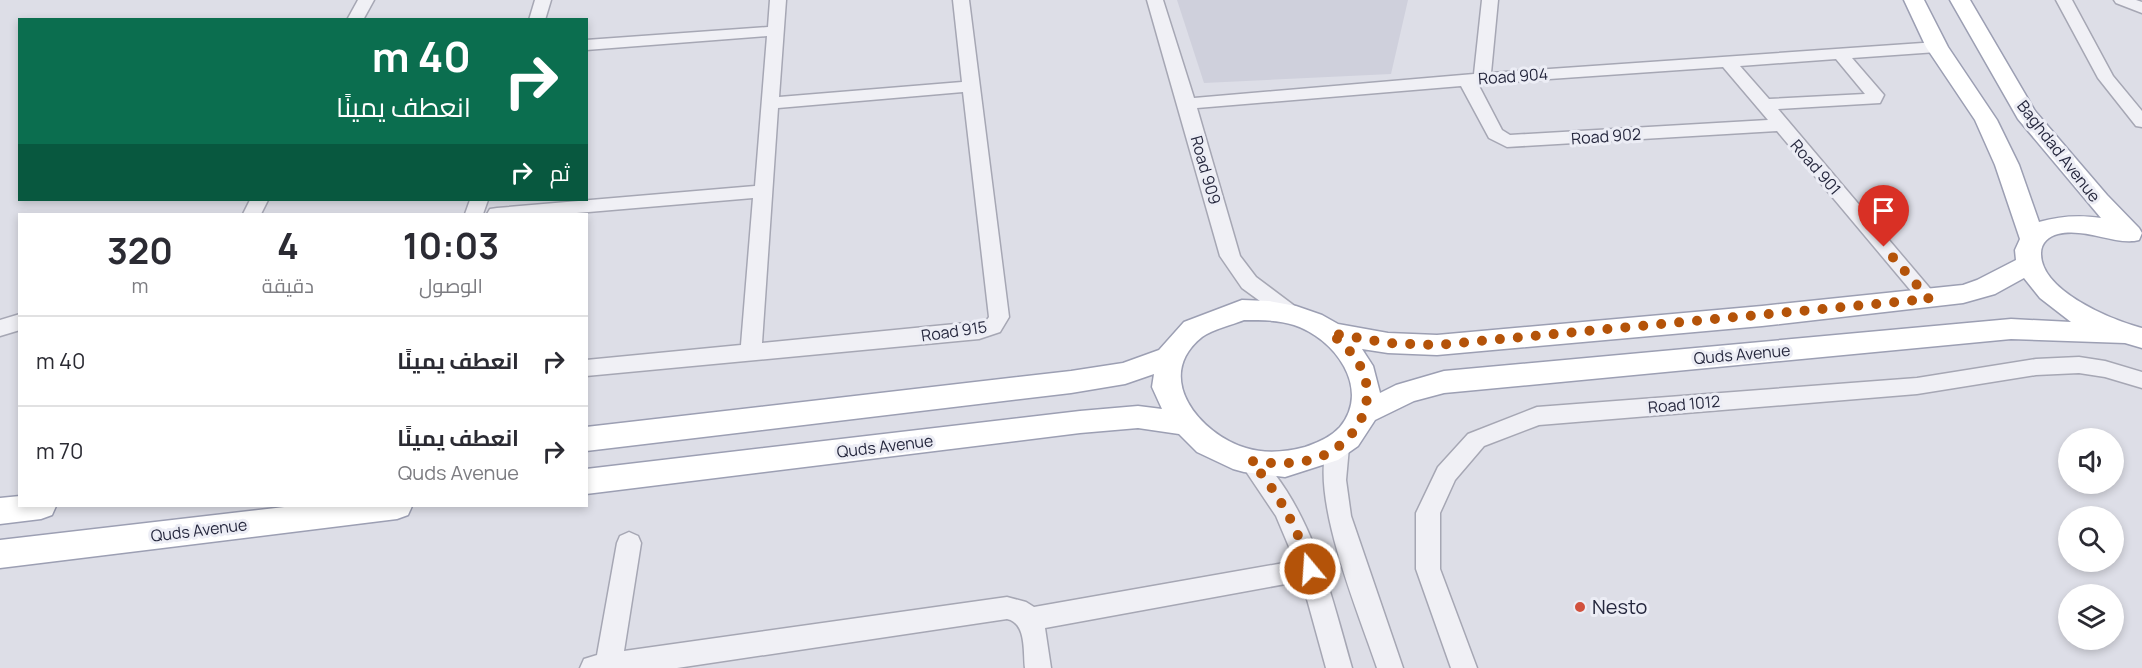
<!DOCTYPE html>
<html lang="ar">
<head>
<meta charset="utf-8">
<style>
	body { margin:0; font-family:Manrope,Cairo,sans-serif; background:#f7f7f7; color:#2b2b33; direction:rtl; height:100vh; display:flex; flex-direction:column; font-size:22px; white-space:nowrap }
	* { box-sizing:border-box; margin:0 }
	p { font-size:20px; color:#7c7c81 }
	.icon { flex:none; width:33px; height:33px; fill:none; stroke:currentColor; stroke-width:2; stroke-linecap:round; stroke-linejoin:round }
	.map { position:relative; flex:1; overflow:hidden; direction:ltr }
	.panel { position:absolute; left:18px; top:213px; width:570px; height:294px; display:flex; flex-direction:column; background:#fff; border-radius:0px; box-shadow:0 3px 9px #0003; direction:rtl }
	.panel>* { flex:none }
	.hud { position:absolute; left:18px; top:18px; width:570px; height:183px; border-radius:0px; box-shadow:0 3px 9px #0003; direction:rtl; background:#0b6e4f; color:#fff; overflow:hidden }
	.tools { position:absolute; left:2058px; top:428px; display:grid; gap:12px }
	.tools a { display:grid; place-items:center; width:66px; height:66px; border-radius:50%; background:#fff; box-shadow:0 3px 9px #0003; font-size:30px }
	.pin { position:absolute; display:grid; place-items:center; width:51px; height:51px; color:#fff; margin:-62px -26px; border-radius:50% 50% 50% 0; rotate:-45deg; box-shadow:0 0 6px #0007 }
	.pin .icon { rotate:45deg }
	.me { position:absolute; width:66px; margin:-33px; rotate:342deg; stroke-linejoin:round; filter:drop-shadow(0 0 4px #0008) }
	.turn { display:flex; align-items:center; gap:21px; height:126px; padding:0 18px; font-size:27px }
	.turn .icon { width:78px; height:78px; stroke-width:2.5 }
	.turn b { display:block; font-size:42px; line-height:51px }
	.then { display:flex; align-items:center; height:57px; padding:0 18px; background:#0003; gap:12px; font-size:22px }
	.eta { display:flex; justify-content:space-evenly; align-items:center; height:102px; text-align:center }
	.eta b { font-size:36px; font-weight:700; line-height:42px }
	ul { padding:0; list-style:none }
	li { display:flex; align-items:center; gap:18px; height:90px; padding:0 18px; border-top:2px solid #e1e1e2 }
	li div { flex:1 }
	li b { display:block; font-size:22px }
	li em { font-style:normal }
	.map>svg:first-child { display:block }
	.built { fill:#cfd0dc }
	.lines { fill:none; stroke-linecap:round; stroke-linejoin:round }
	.minor-casing { stroke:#a6a7b4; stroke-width:3 }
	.major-casing { stroke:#9c9fb3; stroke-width:3 }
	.minor { fill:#f0f0f5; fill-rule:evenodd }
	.major { fill:#fff; fill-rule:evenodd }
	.route { stroke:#b45309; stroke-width:10; stroke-dasharray:0 18 }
	.poi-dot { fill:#d1513d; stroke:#ecedf5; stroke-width:2 }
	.labels { text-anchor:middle; stroke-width:6; stroke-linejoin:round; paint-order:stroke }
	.street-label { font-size:16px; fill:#26283e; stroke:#ecedf5 }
	.near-poi-label { font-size:20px; fill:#26283e; stroke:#ecedf5; text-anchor:start }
</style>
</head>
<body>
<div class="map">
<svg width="2142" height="668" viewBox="0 0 2142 668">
	<rect width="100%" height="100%" fill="#dddee7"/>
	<polygon class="built" points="1177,0 1408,0 1391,74 1204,83"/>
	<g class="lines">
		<defs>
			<g id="minor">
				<polygon points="358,0 374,0 363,20 347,20"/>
				<polygon points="535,0 551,0 545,20 529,20"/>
				<path d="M770,0H786L779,97L962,82L953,0H969L1009,317L1000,332L979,339L586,376V360L741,345L753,198L565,214H487L490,209L497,208L755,186L767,36L586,50V40L768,27ZM963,92L989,317L986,321L762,343L778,108Z"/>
				<path d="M1147,0H1163L1194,98L1474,74L1482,0H1498L1491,73L1937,42L1943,44L1945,47L1943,50L1937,52L1852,58L1884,95L1880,103L1778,109L1939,299L1936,304L1929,306L1922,304L1777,131L1507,147L1489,138L1461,86L1197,108L1240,256L1256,277L1300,310L1303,315L1300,320L1293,323L1286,320L1242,288L1220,256ZM1836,59L1865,94L1769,99L1740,66ZM1723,67L1768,120L1510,135L1502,130L1478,84Z"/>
				<polygon points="2056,0 2072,0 2113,76 2142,111 2142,127 2136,126 2098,78"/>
				<polygon points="2114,0 2136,0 2142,2 2142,13 2116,3"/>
				<polygon points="250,200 268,200 261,214 243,214"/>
				<polygon points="470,200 488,200 483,214 465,214"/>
				<polygon points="20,314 20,330 0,336 0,320"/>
				<polygon points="2079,357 2105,361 2142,372 2142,388 2105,377 2079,373 2036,375 1917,394 1539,425 1484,446 1455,480 1440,513 1440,569 1477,668 1451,668 1416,569 1416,513 1438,467 1468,434 1537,407 1917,378 2036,359"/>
				<path d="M1338,438L1346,440L1349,447L1346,480L1351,516L1403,668H1377C1360,616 1305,488 1330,440Z"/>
				<path d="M1251,452C1262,455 1267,464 1274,473C1317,529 1333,602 1352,668H1326L1302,581L1045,628L1051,668H1025C1023,653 1027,623 1007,619L677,668H580L584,659L597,655L617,543L620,536L629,532L638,536L641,543L624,651L1007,597L1026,602L1034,607L1295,561L1276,516L1239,461L1243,454Z"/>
			</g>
			<g id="major">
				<path d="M1904,0H1924L1948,47L1997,120L2019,165L2039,222C2060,216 2079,215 2101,218L2018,119L1950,0H1970L2035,111L2107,195L2139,228L2142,233L2139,240C2117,246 2085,227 2058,234C2049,236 2041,243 2041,253C2040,291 2112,320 2142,328V348L2125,343L2011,339L1444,393L1414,401L1375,420L1358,446L1338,460L1285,477L1244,472L1233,469L1197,452L1179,434L1138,428L1080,433L586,494V469L1080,411L1138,406L1162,409L1152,387L1154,374L1125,384L1071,393L586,451V427L1071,371L1123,363L1159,350L1184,322L1242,300L1269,301L1296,306L1322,315L1338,324L1388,333L1437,335L1762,306L1963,285L1977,280L2016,260L2015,250L2020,239L1995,165L1975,120L1926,47ZM2024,278L2040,298L2071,322L2011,319L1444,371L1396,385L1380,393L1373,366L1362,349L1388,353L1437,355L1762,326L1963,303L1995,294ZM1244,320C1261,320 1278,320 1294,325C1334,338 1372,388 1340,427C1331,437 1317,443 1305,447C1286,452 1265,454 1246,448C1200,434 1152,377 1202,337C1213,329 1232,325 1244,320Z"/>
				<polygon points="20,496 20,506 56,506 52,515 41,519 0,524 0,498"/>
				<polygon points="293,506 412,506 408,515 397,519 0,568 0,540"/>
			</g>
		</defs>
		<use href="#minor" class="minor-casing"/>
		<use href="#major" class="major-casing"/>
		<use href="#minor" class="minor"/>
		<use href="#major" class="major"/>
	</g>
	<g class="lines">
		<path class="route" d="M1310,569C1298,528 1279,494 1251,461C1274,464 1297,465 1320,457C1359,441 1382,397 1356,359C1349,349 1340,341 1330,333L1388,343L1437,345L1929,299L1884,247"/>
	</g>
	<circle class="poi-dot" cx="1580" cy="607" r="6"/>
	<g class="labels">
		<g class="street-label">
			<text transform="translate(1513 76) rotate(-4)" y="6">Road 904</text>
			<text transform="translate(1606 136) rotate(-4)" y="6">Road 902</text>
			<text transform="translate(2059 151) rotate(52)" y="6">Baghdad Avenue</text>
			<text transform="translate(1816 167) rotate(49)" y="6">Road 901</text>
			<text transform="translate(1206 170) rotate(74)" y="6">Road 909</text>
			<text transform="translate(954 331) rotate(-8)" y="6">Road 915</text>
			<text transform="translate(1742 354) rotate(-5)" y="6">Quds Avenue</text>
			<text transform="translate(1684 404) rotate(-5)" y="6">Road 1012</text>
			<text transform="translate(885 446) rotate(-7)" y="6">Quds Avenue</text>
			<text transform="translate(199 530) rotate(-7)" y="6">Quds Avenue</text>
		</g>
		<g class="near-poi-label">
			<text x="1592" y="614">Nesto</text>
		</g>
	</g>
</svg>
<div class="tools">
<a><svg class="icon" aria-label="sound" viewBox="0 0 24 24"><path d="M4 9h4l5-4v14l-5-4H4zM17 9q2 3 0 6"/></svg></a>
<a><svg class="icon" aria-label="search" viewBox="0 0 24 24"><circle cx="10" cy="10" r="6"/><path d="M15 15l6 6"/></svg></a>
<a><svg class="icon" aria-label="layers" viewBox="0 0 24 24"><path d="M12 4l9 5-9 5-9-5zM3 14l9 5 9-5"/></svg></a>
</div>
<div class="pin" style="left:1884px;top:247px;background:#d93025"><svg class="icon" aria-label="arrive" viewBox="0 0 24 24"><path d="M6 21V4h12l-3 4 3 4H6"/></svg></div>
<svg class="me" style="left:1310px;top:569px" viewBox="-20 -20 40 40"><circle r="17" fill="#b45309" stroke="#fff" stroke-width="3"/><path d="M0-11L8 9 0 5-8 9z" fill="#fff"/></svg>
<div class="hud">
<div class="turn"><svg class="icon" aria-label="right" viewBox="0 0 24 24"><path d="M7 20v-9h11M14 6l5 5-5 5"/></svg><div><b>40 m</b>انعطف يمينًا</div></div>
<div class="then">ثم<svg class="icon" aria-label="right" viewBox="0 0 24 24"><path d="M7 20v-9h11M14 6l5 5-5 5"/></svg></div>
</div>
<section class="panel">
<div class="eta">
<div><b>10:03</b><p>الوصول</p></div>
<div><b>4</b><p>دقيقة</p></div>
<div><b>320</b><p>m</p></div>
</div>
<ul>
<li><svg class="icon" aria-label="right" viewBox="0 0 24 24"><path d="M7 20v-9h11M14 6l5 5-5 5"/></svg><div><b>انعطف يمينًا</b></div><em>40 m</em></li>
<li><svg class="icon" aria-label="right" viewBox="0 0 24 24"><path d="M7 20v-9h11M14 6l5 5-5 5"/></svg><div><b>انعطف يمينًا</b><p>Quds Avenue</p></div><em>70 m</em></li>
</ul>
</section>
</div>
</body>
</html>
